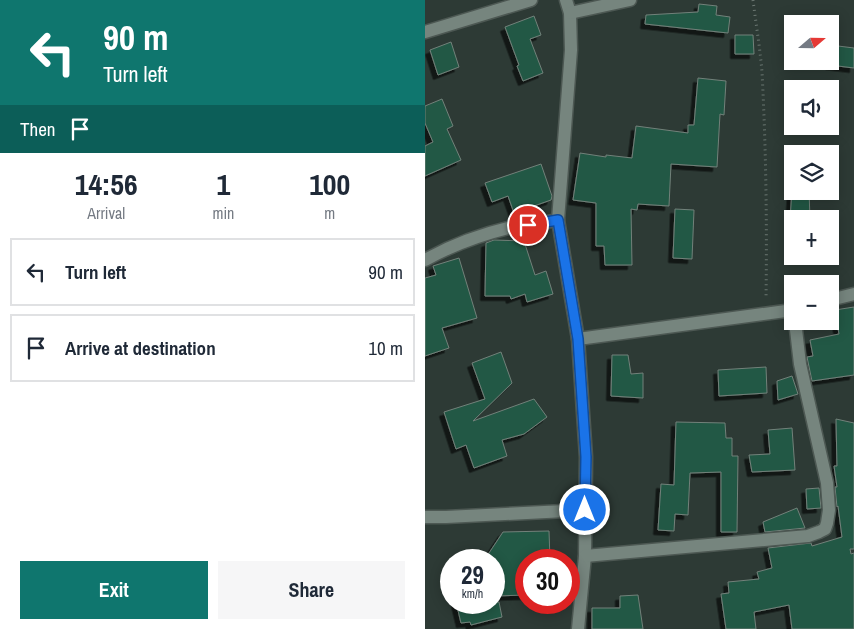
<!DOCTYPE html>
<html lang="en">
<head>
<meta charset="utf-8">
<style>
	body { margin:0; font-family:"Archivo Narrow",sans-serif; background:#f6f6f7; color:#1f2937; height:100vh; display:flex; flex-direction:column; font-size:19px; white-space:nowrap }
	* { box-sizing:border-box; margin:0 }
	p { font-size:16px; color:#747a83 }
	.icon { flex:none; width:28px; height:28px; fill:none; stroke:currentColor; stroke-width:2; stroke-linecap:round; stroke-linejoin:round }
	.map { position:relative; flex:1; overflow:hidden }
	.panel { display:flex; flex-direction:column; background:#fff; width:425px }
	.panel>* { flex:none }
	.hud { background:#0f766e; color:#fff; overflow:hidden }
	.needle { width:32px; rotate:70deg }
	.controls { position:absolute; left:359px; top:15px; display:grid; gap:10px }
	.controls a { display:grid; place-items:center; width:55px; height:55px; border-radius:0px; background:#fff; box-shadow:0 2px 12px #0003; font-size:25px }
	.speed { position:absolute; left:15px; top:549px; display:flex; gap:10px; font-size:25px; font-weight:700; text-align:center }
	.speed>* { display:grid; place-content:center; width:65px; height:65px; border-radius:50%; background:#fff; box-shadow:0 2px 12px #0003; line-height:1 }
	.speed small { font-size:12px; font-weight:400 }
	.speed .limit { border:8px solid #d22; background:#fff; color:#111 }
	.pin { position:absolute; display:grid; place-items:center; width:42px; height:42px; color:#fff; margin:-21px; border:2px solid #fff; border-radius:50%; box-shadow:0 1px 5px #0007 }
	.me { position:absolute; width:55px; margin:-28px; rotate:0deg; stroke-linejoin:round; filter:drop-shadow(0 0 4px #0008) }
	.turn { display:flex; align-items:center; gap:18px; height:105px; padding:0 20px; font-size:22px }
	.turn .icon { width:65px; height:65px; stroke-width:2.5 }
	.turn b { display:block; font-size:35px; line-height:42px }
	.then { display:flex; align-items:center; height:48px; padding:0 20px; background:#0003; gap:10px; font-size:19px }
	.eta { display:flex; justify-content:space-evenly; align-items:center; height:85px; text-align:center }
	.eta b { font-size:30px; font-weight:800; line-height:35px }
	.action { display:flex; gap:10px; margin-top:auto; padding:10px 20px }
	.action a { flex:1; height:58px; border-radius:0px; background:#0f766e; color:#fff; font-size:20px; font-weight:800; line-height:58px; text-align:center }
	.action a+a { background:#f6f6f7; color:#1f2937 }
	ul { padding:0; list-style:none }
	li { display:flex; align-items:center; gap:15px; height:68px; margin:0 10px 8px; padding:0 10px; border:2px solid #e0e1e3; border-radius:0px }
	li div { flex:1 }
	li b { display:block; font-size:19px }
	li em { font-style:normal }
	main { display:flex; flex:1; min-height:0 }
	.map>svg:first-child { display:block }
	.building { fill:#225845; stroke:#72817a; filter:url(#shadow) }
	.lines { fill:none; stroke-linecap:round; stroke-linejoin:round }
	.minor-casing { stroke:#4d5853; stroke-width:15 }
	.path { stroke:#6b7772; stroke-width:3; stroke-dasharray:1 4; stroke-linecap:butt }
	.minor { stroke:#76857e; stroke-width:12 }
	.route-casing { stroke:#114b97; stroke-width:12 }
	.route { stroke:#1a73e8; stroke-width:9 }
</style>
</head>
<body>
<main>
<section class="panel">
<div class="hud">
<div class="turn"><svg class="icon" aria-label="left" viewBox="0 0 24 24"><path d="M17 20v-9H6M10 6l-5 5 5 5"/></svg><div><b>90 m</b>Turn left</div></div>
<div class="then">Then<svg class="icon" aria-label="arrive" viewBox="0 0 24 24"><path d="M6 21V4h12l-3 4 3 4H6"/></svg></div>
</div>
<div class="eta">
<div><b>14:56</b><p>Arrival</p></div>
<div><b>1</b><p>min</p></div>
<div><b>100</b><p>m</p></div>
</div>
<ul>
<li><svg class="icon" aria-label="left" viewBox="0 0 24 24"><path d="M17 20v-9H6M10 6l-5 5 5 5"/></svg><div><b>Turn left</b></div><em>90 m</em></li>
<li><svg class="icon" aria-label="arrive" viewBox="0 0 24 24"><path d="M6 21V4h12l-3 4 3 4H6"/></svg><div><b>Arrive at destination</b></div><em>10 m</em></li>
</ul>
<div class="action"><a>Exit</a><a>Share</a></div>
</section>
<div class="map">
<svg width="429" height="629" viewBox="0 0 429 629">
	<defs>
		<filter id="shadow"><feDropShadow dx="-4.5" dy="4.5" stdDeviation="0" flood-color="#0009"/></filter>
	</defs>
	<rect width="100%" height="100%" fill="#2d3a35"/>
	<g class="building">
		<polygon points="274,4 292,6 291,15 305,17 303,33 220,24 221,15 273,12"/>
		<polygon points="109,16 116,35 105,39 118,73 98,81 92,66 94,65 80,27"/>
		<polygon points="310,35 328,35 329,54 310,54"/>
		<polygon points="26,42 34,67 13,75 5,50"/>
		<polygon points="405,45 429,48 429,68 405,65"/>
		<polygon points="273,78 301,81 299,115 295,114 292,167 246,164 244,206 213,204 212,210 206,209 207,265 180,265 179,246 171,246 171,203 148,200 155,153 181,157 181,155 207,158 211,126 263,133 263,125 269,125"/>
		<polygon points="17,99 28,126 22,129 36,160 0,176 0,146 8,142 0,123 0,106"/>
		<polygon points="116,164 127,196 126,200 89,213 83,196 67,202 60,183"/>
		<polygon points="367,191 384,191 385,219 365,219"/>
		<polygon points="250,209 269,210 267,259 248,258"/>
		<polygon points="69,240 99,241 110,275 121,271 128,294 102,302 100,294 86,299 85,296 60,296 61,243"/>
		<polygon points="34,258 52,318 17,328 24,348 0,356 0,278 11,275 8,266"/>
		<polygon points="429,307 429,375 387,381 382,357 388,356 385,340 414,334 410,310"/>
		<polygon points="76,352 87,383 48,421 109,399 122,417 99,434 77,440 82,456 49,468 41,445 31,449 19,412 60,399 47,363"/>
		<polygon points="187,355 203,355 206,374 218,373 218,398 186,396"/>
		<polygon points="341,367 342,393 294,396 293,370"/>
		<polygon points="367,376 373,394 353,400 352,381"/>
		<polygon points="411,419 429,423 429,549 425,549 426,554 429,553 429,629 367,629 364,605 329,612 331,629 301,629 296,594 304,593 303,582 334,579 332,572 347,568 343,548 386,543 387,546 417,537 413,506 412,507 410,487 412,487 409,466 412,466"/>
		<polygon points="251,422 300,423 301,438 307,438 307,456 313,456 312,532 296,532 296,472 265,473 263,515 250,514 249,531 233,530 236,484 249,485"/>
		<polygon points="367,428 370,470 327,472 324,455 345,454 343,430"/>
		<polygon points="394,488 396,508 382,509 381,489"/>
		<polygon points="372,508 380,528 340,532 338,522"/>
		<polygon points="124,531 125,560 101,560 101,595 69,596 69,560 60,559 78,532"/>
		<polygon points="213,595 218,629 167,629 167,608 195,608 195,596"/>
		<polygon points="31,602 74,602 77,617 46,625 45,622 36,623"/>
	</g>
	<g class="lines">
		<defs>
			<g id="minor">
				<polyline points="141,0 145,13 146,50 133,220 153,339 161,457 160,556 153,629"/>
				<polyline points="145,13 205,0"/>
				<polyline points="0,32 106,0"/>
				<path d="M0,260C27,245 57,234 87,227C102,224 118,223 133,220"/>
				<polyline points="405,300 429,294"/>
				<polyline points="153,339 368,310"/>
				<polyline points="0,517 21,517 160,510"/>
				<polyline points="160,556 383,536 394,532 400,529 402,523 404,510 402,483 375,364 370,321"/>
			</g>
		</defs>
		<use href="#minor" class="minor-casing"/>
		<path class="path" d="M328,0C331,24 335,48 337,72C341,148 342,223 341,299"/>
		<use href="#minor" class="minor"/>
	</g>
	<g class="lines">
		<defs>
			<polyline id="route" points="103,225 133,220 153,339 161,457 160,510"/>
		</defs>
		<use href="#route" class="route-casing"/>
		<use href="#route" class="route"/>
	</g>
</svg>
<div class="controls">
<a><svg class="needle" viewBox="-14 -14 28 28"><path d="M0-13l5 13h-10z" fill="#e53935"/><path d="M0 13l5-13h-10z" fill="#747a83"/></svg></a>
<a><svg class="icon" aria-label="sound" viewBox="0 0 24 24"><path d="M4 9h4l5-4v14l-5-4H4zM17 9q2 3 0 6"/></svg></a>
<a><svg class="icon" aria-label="layers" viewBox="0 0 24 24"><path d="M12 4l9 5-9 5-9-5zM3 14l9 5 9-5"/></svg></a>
<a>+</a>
<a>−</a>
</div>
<div class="speed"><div>29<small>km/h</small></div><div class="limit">30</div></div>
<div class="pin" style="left:103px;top:225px;background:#d93025"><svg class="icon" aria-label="arrive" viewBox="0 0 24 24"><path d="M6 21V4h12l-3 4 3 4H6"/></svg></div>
<svg class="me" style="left:160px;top:510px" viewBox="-20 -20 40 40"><circle r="17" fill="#1a73e8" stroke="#fff" stroke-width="3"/><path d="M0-11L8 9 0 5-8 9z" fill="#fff"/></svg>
</div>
</main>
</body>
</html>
